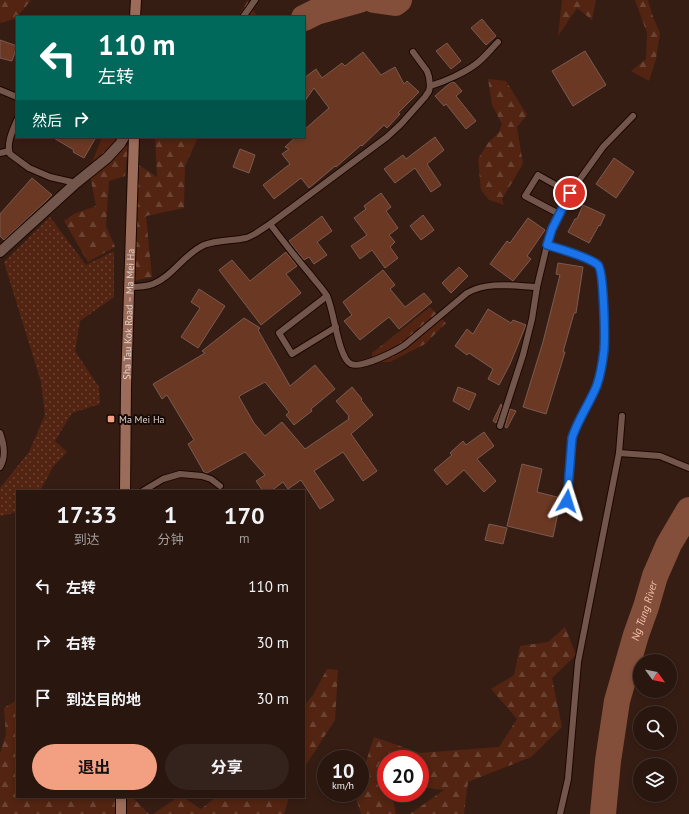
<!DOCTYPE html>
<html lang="zh">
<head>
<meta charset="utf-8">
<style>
	body { margin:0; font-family:"PT Sans","Noto Sans SC",sans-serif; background:#34231d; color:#f1f3f6; height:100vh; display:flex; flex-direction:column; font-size:15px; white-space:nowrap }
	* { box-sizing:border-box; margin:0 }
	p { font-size:13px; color:#a59f9e }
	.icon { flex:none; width:22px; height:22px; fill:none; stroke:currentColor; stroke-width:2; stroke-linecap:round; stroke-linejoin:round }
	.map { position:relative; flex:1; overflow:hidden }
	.side { position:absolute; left:16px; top:490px; width:289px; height:308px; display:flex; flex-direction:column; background:#28160f; border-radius:0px; box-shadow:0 2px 6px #0003,0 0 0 1px #44352f }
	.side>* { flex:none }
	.guide { position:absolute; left:16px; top:16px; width:289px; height:122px; border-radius:0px; box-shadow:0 2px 6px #0003,0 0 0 1px #44352f; background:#00695c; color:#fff; overflow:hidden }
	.needle { width:26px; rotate:123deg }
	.fabs { position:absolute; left:633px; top:654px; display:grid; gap:8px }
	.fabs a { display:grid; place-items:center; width:44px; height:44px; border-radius:50%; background:#28160f; box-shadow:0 2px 6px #0003,0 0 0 1px #44352f; font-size:20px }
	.speed { position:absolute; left:317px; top:750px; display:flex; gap:8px; font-size:20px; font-weight:700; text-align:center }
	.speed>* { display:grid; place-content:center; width:52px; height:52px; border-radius:50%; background:#28160f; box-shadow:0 2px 6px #0003,0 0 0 1px #44352f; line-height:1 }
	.speed small { font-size:10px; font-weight:400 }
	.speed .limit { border:6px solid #d22; background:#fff; color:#111 }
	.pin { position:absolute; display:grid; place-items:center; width:34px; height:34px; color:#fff; margin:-17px; border:2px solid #fff; border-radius:50%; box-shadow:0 1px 4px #0007 }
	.me { position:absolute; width:44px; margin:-22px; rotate:6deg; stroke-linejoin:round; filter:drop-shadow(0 0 3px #0008) }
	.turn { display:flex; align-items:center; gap:14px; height:84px; padding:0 16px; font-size:18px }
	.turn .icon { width:52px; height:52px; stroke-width:2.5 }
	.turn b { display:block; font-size:28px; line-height:34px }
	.then { display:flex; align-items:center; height:38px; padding:0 16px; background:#0003; gap:8px; font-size:15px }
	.eta { display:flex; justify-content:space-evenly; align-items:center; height:68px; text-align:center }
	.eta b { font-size:24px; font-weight:700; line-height:28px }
	.primary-button { display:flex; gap:8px; margin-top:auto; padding:8px 16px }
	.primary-button a { flex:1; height:46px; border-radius:24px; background:#f2a081; color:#111; font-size:16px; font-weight:700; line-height:46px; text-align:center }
	.primary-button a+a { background:#34231d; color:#f1f3f6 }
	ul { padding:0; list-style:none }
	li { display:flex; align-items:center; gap:12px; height:56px; padding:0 16px }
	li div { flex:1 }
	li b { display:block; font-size:15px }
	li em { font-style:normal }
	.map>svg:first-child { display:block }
	.grass { fill:url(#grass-dots) }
	.forest { fill:url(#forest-firs) }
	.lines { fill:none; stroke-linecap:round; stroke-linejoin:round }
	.river { stroke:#844f3a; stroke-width:26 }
	.building { fill:#6b3824; stroke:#795b50 }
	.lane-casing { stroke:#1c0701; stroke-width:8 }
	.street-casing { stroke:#1c0701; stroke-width:12 }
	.secondary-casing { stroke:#1c0701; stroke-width:12 }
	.lane { stroke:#73564b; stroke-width:6 }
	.street { stroke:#73564b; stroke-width:10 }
	.secondary { stroke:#9b6c5a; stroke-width:10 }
	.route-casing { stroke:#114b97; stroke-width:10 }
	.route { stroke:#1a73e8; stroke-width:7 }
	.poi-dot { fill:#f2a081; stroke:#160b07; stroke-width:1.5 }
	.labels { text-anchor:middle; stroke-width:4; stroke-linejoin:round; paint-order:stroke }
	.street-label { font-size:10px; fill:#e1d0ca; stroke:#160b07 }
	.poi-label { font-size:10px; fill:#e1d0ca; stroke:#160b07; text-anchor:start }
	.water-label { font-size:11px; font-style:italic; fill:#f4c0ad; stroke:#160b07 }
</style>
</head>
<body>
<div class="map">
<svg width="689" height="814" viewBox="0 0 689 814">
	<defs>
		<pattern id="grass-dots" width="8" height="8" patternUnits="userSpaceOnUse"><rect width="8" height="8" fill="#522411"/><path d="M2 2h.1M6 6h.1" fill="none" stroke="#6b4332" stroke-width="1.8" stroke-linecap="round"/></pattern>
		<pattern id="forest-firs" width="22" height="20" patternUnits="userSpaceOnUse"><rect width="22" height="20" fill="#522411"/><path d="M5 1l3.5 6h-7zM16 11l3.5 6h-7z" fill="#6b4332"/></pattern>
	</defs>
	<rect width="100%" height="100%" fill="#361d14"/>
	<polygon class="grass" points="50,217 86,265 114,251 114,297 80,321 75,351 99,387 100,404 72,413 55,441 67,452 53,467 40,491 17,491 17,512 1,516 0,516 0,488 29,452 45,415 41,382 4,262"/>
	<g class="forest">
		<polygon points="0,0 31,0 22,11 15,19 0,23"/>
		<polygon points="248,0 257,17 238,17"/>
		<polygon points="562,0 596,0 592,20 577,8 558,36"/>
		<polygon points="635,0 648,0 653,17 660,33 656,59 649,81 631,71 646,59 647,33"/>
		<polygon points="488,79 506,81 527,115 517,127 523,164 502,199 504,205 489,200 481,190 478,159 488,143 499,132 502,124 492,105"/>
		<polygon points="102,137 110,137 128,146 125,176 109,181 106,226 115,247 88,262 64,221 74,214 96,206 89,170"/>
		<polygon points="156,137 198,137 185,166 184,208 146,216 152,277 129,282 127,184 139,165 157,177 155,138"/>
		<polygon points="430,307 446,323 425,344 390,362 375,362 372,358 372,353"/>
		<polygon points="565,627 576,655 552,678 562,727 531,757 468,782 464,814 410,814 444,790 420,787 420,759 386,759 386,793 392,793 396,814 361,814 355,794 356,793 360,793 360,780 374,737 420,753 499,747 517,719 491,689 514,675 520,646 548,642"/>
		<polygon points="327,669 338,670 335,720 304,768 304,706 313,695"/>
		<polygon points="17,700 17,797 139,797 134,799 149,814 0,814 0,754 6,734 4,708"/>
		<polygon points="178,797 183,797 201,809 216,797 289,797 284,814 153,814"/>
	</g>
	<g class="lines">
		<g class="river">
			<polyline points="374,0 395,3 399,0"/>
			<polyline points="304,18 316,12 359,0"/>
			<path id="s1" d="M603,814L608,761L617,701L636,635L646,607L655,576L669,544L689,510"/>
		</g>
	</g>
	<g class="building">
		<polygon points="482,19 496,36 486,45 471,28"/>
		<polygon points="0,40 17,46 12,61 0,58"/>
		<polygon points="447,43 461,61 451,69 436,51"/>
		<polygon points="585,51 606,85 573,106 552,71"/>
		<polygon points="363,52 381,75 395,67 404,84 407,81 419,92 398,113 400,114 387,128 384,125 362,146 361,145 336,167 335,166 309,188 301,178 274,199 263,185 290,164 282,154 289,149 285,147 296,137 304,137 304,130 329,108 314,88 304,102 304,78 316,69 322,78 342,63 345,66"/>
		<polygon points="454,82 462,91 456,96 476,121 466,129 446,104 444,106 435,96 450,83"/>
		<polygon points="52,137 96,137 84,158 73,152 74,150"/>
		<polygon points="435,137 444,150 427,164 441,185 431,192 415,168 395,183 384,169 403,155 406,159"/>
		<polygon points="240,149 255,155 249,173 233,167"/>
		<polygon points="614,158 634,172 616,198 596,184"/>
		<polygon points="32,178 52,195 47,200 4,240 0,236 0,214"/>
		<polygon points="381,193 391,207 386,211 398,228 389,235 395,242 390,247 398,258 385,268 372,250 360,259 351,246 367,235 354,218 366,209 364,206"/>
		<polygon points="583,205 605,215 600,226 599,225 589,243 568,232 575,219 577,219"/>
		<polygon points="423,215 434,230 421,240 410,226"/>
		<polygon points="322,216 332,231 317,242 327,255 314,264 309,257 304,260 289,241"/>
		<polygon points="528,218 545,230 527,256 531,259 513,281 490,264 507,241 510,243"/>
		<polygon points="286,252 297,266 286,274 301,293 261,325 219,270 232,260 250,281"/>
		<polygon points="558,263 583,267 576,313 574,313 563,352 565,352 561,365 546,414 523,407 543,342 560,275 556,274"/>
		<polygon points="459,267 468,276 451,293 442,283"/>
		<polygon points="383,270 395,285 390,289 405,307 424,293 432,302 399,329 389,317 360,340 344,321 352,315 343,302"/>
		<polygon points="199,289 225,306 198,348 181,337 200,308 191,302"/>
		<polygon points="488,309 511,323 513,320 526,325 510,364 499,385 488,379 493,369 469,353 467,355 455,346 467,329 473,334"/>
		<polygon points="244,318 260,328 258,330 290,386 315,365 335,389 311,409 312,411 294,425 286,415 289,412 265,382 241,395 239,397 254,423 265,436 282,422 305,449 349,419 348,417 349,416 336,401 352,387 362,399 361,400 373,415 351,434 377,471 363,481 343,452 314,471 334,500 320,509 301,480 288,489 283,482 271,491 263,491 256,481 265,475 245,452 207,473 204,472 188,444 194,440 167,395 162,399 153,384 205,353 202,351"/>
		<polygon points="458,387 476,394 469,410 453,401"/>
		<polygon points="501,404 502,405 496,423 493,421"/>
		<polygon points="510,409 516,411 507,428 505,427"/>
		<polygon points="484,432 494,446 477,459 496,481 484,492 464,470 447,485 434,470 452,455 450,453 463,441 466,445"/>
		<polygon points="522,464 542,469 537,492 561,498 553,537 507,526"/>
		<polygon points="489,524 507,528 503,544 485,540"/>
	</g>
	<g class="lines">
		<defs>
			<g id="lane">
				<polyline points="243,17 255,0"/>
				<path d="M430,86C444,82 464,73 476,64C484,58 491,49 498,42"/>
				<polyline points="0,90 17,97"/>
				<path d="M17,120C13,130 6,143 10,154L29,168L50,177L76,183"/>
				<polyline points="0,153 9,151"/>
				<polyline points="559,214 525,196 538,175 570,193"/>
				<path d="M270,224C283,241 296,258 310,274C315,281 323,289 327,296C334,310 338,358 351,364C361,369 396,351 405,345L467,293C488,281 514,286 537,287"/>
				<path d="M547,245C560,249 589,257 598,265C604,271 605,338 604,350C603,359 600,376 597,385C590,403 578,419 572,438L567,501"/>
				<path d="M129,287C137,287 145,287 153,284C173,276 184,254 204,245C217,240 232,241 246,238C255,235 262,229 270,224L387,137L401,124L425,97L429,91L430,86L429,77L427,71L413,52"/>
				<polyline points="327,296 279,333 292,354 336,327"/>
				<polyline points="500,426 523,355 532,319 537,287 547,245 552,229 570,193 603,147 633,116"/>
				<path d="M0,433C4,444 6,457 0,467"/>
				<polyline points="619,453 660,456 689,468"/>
				<polyline points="143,491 163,479 180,474 202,476 211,479 220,486"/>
				<polyline points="560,814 568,779 578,662 619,453 622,416"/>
			</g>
			<polyline id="street" points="0,252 76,183 107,158 120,144 124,137"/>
			<g id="secondary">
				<polyline points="135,17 136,0"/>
				<path id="s2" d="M125,491L126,386L134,137"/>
				<polyline points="121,814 121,797"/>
			</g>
		</defs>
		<use href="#lane" class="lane-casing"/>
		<use href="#street" class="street-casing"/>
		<use href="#secondary" class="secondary-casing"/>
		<use href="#lane" class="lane"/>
		<use href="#street" class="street"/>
		<use href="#secondary" class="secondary"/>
	</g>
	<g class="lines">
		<defs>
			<path id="route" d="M567,501L572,438C578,419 590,403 597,385C600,376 603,359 604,350C605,338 604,271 598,265C589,257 560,249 547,245L552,229L570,193"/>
		</defs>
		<use href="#route" class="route-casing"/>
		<use href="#route" class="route"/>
	</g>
	<rect class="poi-dot" x="107" y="415" width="8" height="8" rx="2"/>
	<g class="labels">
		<g class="street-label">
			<text dy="4" stroke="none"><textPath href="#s2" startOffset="177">Sha Tau Kok Road – Ma Mei Ha</textPath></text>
		</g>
		<g class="poi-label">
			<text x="119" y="423">Ma Mei Ha</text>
		</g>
		<g class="water-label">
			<text dy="4" stroke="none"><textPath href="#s1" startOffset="208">Ng Tung River</textPath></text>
		</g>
	</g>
</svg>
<div class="fabs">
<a><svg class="needle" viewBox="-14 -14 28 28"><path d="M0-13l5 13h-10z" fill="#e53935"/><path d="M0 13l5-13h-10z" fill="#a59f9e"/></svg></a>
<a><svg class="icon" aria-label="search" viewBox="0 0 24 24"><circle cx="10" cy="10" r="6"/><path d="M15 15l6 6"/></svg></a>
<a><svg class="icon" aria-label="layers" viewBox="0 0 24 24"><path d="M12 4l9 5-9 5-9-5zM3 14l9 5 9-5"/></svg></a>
</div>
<div class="speed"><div>10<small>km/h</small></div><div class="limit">20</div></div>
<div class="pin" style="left:570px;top:193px;background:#d93025"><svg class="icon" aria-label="arrive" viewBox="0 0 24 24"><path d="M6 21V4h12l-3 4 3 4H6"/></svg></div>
<svg class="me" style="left:567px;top:501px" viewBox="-20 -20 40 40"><path d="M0-17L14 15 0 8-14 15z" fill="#1a73e8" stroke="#fff" stroke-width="4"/></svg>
<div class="guide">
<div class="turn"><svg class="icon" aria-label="left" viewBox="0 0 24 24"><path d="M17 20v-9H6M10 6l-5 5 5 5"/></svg><div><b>110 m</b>左转</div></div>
<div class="then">然后<svg class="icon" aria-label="right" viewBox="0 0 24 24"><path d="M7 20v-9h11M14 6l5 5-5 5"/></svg></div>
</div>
<section class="side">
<div class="eta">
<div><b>17:33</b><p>到达</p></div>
<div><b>1</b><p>分钟</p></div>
<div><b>170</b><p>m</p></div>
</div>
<ul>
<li><svg class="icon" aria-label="left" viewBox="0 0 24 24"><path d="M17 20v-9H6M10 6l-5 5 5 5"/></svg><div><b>左转</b></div><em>110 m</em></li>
<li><svg class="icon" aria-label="right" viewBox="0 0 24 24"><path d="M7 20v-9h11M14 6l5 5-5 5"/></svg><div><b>右转</b></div><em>30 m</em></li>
<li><svg class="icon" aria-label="arrive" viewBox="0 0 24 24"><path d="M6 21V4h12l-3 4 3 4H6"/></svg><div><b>到达目的地</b></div><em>30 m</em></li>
</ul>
<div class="primary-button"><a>退出</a><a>分享</a></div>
</section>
</div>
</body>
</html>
